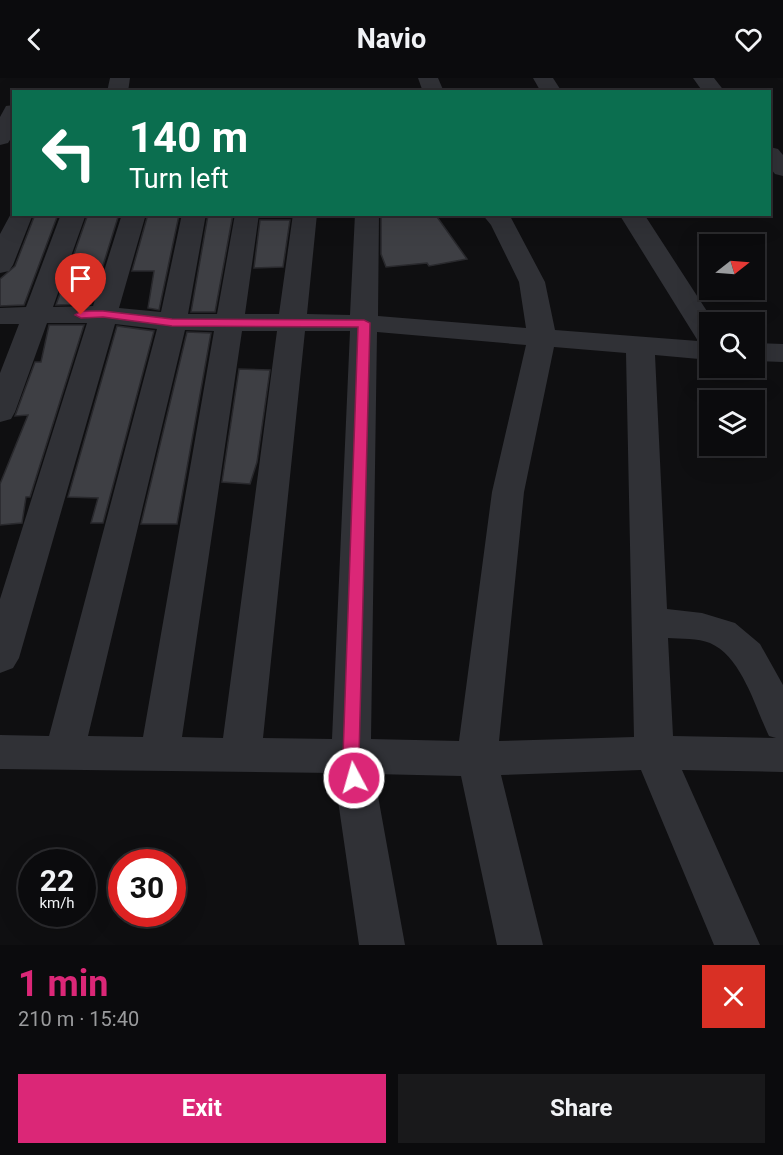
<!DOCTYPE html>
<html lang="en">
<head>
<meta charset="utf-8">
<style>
	body { margin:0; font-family:Roboto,sans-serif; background:#19191b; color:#f1f3f6; height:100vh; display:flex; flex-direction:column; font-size:22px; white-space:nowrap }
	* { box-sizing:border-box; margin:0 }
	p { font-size:20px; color:#9a9b9d }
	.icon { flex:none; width:33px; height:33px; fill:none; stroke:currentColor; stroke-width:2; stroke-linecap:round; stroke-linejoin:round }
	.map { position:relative; height:867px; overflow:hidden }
	.sheet { display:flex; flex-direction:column; background:#0b0b0d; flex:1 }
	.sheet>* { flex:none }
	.banner { position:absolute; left:12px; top:12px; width:759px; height:126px; border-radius:0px; box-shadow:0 6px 24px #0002,0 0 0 2px #2b2b2e; background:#0b6e4f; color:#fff; overflow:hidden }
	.needle { width:39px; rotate:73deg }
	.controls { position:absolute; left:699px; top:156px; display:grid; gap:12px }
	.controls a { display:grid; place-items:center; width:66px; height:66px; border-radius:0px; background:#0b0b0d; box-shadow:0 6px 24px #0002,0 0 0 2px #2b2b2e; font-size:30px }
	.speed { position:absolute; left:18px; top:771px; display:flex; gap:12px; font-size:30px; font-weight:700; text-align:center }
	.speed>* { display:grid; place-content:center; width:78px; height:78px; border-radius:50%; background:#0b0b0d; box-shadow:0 6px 24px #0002,0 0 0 2px #2b2b2e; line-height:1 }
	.speed small { font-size:15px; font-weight:400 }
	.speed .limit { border:9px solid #d22; background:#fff; color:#111 }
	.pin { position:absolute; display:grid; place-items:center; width:51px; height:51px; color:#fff; margin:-62px -26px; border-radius:50% 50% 50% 0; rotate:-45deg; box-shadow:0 0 6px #0007 }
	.pin .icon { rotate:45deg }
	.me { position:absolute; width:66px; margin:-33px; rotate:354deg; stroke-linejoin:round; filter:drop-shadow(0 0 4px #0008) }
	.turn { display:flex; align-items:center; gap:21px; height:126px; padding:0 18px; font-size:27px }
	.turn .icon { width:78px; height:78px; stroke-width:2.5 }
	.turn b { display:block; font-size:42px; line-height:51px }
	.round { display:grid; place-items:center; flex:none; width:63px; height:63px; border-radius:0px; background:#19191b }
	.overview { display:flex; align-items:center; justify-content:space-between; height:102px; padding:0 18px }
	h1 { font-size:36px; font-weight:700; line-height:45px; color:#db2777 }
	.cta { display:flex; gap:12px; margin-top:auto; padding:12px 18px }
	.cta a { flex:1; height:69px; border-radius:0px; background:#db2777; color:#fff; font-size:24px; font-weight:700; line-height:69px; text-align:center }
	.cta a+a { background:#19191b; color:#f1f3f6 }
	header { display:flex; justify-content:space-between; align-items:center; height:78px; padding:0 18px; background:#0b0b0d; font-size:27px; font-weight:700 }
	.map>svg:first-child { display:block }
	.building { fill:#3e3f44; stroke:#29292d; stroke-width:1.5 }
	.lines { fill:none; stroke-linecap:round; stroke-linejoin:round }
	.minor { fill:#303136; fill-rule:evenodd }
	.route { fill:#db2777; stroke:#8e194d; stroke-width:1.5 }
</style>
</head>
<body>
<header><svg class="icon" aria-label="back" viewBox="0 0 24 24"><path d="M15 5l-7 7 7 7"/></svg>Navio<svg class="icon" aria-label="heart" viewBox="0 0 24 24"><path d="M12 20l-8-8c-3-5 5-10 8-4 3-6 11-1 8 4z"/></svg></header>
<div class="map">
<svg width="783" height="867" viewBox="0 0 783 867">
	<rect width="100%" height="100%" fill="#0f0f11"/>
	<g class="building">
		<polygon points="88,136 119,136 91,226 56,227"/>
		<polygon points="148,136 179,137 159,232 148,230 154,193 132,193"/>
		<polygon points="233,136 215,234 191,234 208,137"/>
		<polygon points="381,136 435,136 467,181 429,188 427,185 386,189 381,176"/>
		<polygon points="34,139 57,139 24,227 0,228 0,201 15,188"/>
		<polygon points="260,142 290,142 283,189 254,190"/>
		<polygon points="49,247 84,247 30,419 26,419 22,445 0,447 0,406 28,337 15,338 35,284 41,284"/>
		<polygon points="117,248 154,253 103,445 91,445 98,420 68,419"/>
		<polygon points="187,254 211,255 177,446 141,446"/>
		<polygon points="239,291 270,292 257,384 250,406 222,404"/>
	</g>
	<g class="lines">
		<g class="minor">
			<polygon points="110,0 130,0 128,14 107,14"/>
			<polygon points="418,0 438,0 444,14 423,14"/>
			<polygon points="533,0 553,0 562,14 541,14"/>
			<polygon points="693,0 714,0 725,14 703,14"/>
			<polygon points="14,27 14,56 8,65 0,67 0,39 6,28"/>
			<polygon points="770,69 778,71 783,77 783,98 775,96 770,90"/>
			<polygon points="14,130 14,136 33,136 13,187 9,193 0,195 0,156"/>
			<path d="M61,136H86L53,229L93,228L122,136H146L119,230L161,234L182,136H206L188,236H217L235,136H259L245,236H279L293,136H317L307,236L350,237L355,136H379L378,238L526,250L519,204L491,147L482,136H509L545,204L555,252L698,263L619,136H644L714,244H710V282L655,277L667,531L702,535L735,545L760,566L783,607V694L682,692L760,867H714L641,692L501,697L543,867H497L461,698L374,696L405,867H359L334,695L0,691V657L49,658L157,251L115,246L19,580L13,590L0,595V521L87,245H47L15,334L11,341L0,344V295L19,246H0V230L26,229ZM185,252L214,253L143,659L88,658ZM242,253H277L223,660L182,659ZM305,253H350L332,661L263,660ZM377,254L526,267L492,414L459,663L371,661ZM554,269L626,275L634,659L499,663L524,414ZM668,560C681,561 698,560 710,565C742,579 755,629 769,658L776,660L673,658Z"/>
			<polygon points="754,265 783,266 783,284 754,283"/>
		</g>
	</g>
	<polygon class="route" points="103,233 172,241 364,242 370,245 359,678 363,700 360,705 354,707 349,705 343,678 358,249 172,248 103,239 81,240 75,237 81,233"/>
</svg>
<div class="controls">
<a><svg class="needle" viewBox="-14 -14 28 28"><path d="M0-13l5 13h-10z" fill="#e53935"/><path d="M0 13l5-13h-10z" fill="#9a9b9d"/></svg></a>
<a><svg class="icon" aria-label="search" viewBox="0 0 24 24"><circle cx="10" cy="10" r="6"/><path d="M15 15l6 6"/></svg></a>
<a><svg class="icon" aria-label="layers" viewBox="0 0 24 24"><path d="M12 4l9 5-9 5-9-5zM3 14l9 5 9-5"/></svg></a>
</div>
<div class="speed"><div>22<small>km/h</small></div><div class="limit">30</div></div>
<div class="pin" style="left:81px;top:237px;background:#d93025"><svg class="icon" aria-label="arrive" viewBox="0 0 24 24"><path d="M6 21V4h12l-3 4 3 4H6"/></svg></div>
<svg class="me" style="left:354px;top:700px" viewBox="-20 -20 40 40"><circle r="17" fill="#db2777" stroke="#fff" stroke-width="3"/><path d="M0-11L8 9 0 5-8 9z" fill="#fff"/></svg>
<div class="banner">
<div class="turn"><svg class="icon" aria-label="left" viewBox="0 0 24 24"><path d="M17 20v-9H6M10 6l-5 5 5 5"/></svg><div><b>140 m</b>Turn left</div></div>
</div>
</div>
<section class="sheet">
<div class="overview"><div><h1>1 min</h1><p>210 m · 15:40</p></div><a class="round" style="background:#d93025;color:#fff"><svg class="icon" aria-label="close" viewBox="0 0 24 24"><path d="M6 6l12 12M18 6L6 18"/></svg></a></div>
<div class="cta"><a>Exit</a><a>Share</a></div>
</section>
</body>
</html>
